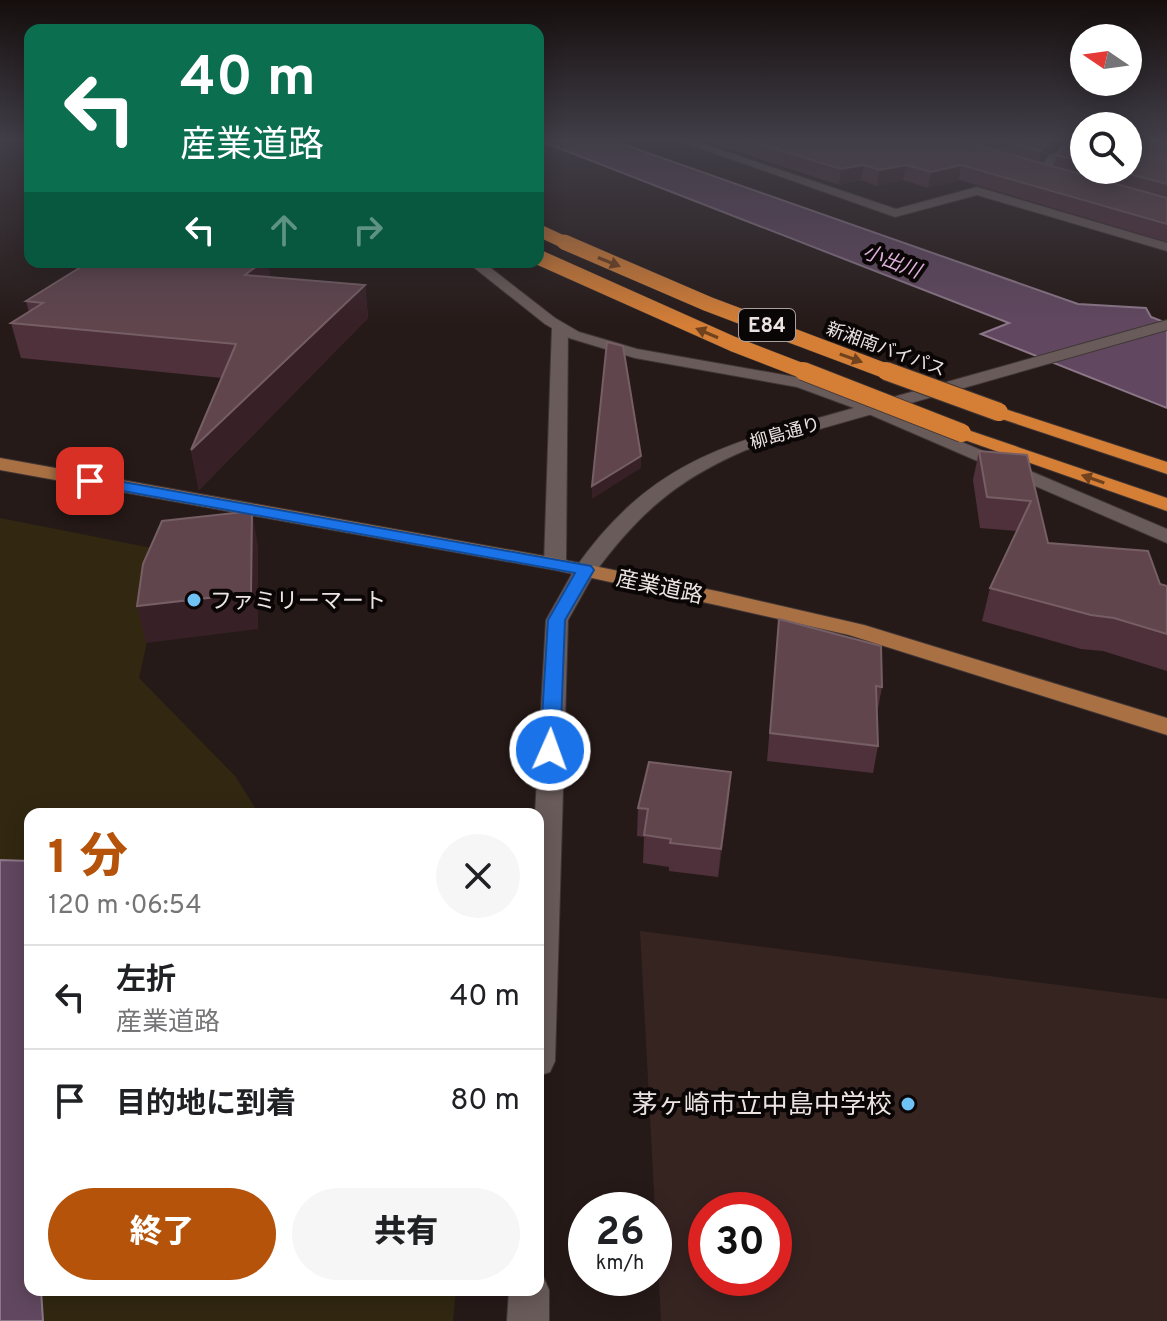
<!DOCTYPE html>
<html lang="ja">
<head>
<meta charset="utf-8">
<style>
	body { margin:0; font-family:Overpass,"Noto Sans JP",sans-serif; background:#f6f6f6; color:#202124; height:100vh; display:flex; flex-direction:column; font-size:30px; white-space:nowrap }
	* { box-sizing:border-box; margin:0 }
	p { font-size:26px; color:#757577 }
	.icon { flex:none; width:44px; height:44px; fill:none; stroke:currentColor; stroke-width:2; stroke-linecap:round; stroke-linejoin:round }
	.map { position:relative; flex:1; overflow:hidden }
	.panel { position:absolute; left:24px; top:808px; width:520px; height:488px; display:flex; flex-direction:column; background:#fff; border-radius:16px; box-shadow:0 4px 20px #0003 }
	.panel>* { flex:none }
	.guide { position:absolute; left:24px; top:24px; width:520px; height:244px; border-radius:16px; box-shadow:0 4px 20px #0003; background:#0b6e4f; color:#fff; overflow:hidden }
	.needle { width:52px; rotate:283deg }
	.tools { position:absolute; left:1070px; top:24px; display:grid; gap:16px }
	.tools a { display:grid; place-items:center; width:72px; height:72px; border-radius:50%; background:#fff; box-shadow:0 4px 20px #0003; font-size:40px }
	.speed { position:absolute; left:568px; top:1192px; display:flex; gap:16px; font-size:40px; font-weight:700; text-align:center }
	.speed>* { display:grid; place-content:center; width:104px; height:104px; border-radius:50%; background:#fff; box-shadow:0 4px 20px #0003; line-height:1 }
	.speed small { font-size:20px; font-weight:400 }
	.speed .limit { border:12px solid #d22; background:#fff; color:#111 }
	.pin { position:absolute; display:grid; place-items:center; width:68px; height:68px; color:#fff; margin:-34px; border-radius:16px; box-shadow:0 4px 12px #0006 }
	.me { position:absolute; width:88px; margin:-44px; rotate:2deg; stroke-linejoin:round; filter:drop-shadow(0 0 6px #0008) }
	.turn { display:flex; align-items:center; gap:28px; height:168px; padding:0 24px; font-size:36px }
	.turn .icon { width:104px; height:104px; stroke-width:2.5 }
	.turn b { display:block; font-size:56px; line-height:68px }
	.lanes { display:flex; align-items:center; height:76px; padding:0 24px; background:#0003; justify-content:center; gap:40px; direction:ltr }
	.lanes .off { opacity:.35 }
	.round { display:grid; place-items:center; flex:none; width:84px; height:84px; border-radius:42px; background:#f6f6f6 }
	.overview { display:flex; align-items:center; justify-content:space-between; height:136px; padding:0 24px }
	h1 { font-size:48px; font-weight:800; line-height:60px; color:#b45309 }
	.button { display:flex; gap:16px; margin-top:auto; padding:16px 24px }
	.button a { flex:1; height:92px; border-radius:48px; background:#b45309; color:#fff; font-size:32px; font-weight:800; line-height:92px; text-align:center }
	.button a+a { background:#f6f6f6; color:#202124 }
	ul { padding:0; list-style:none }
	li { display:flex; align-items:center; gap:24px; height:104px; padding:0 24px; border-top:2px solid #e0e0e0 }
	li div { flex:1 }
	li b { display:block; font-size:30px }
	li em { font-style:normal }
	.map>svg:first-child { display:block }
	.built { fill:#362421; fill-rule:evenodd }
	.green { fill:#322811 }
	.water { fill:#614860; stroke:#8b7787; stroke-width:2 }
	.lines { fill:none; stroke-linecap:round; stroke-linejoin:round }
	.service-casing { stroke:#3f3635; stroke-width:2 }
	.minor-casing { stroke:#3f3635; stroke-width:2 }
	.tertiary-casing { stroke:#3f3635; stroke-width:2 }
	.primary-casing { stroke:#3f3635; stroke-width:2 }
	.motorway-casing { stroke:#3f3635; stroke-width:2 }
	.service { fill:#695b59; fill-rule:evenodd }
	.minor { fill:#695b59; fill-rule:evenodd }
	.tertiary { fill:#695b59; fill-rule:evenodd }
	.primary { fill:#a97044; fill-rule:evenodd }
	.motorway { fill:#d47e36; fill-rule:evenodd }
	.motorway-bridge-far2-casing { stroke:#3f3635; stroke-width:13; stroke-linecap:butt }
	.motorway-bridge-far1-casing { stroke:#3f3635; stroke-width:16; stroke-linecap:butt }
	.motorway-bridge-casing { stroke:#3f3635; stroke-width:20; stroke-linecap:butt }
	.motorway-bridge-far2 { stroke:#d47e36; stroke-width:12 }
	.motorway-bridge-far1 { stroke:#d47e36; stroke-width:15 }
	.motorway-bridge { stroke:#d47e36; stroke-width:18 }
	.wall { fill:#4f313c; fill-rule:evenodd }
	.shaded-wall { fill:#372026 }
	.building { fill:#60454d; stroke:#765e65; stroke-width:2 }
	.oneway { fill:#70421e }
	.route { fill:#1a73e8; stroke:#114b97; stroke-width:2 }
	.poi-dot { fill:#6fc2f4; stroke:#0b0606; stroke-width:3 }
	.labels { text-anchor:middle; stroke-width:8; stroke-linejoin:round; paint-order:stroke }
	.far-street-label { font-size:18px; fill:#ece4e2; stroke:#0b0606 }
	.far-water-label { font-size:20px; font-style:italic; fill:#dfb1de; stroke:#0b0606 }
	.shield { fill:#0b0606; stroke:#a8a1a0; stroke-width:2 }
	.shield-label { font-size:20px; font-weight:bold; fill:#ece4e2 }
	.street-label { font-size:22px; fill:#ece4e2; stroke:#0b0606 }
	.poi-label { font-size:22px; fill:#ece4e2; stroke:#0b0606; text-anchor:start }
	.near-poi-label { font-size:26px; fill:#ece4e2; stroke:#0b0606; text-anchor:end }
</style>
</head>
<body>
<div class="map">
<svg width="1167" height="1321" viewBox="0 0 1167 1321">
	<rect width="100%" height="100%" fill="#261a18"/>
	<path class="built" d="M640,931L1167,999V1321H661ZM706,1210H774V1278H706Z"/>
	<polygon class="green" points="0,518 167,551 139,678 235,776 259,814 30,814 30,1290 456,1290 453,1321 0,1321"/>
	<g class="water">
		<polygon points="538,140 611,140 1078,304 1146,308 1151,317 1167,323 1167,408 981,334 1009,323"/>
		<polygon points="0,860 30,861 30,1290 41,1290 43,1321 0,1321"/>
	</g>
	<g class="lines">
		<defs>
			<polygon id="service" points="1084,144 1084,150 1056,160 1046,176 1036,174 1049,155"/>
			<g id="minor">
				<polygon points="677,140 692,140 896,209 977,187 1167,243 1167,251 977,195 895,217"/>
				<polygon points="560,322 568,327 566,564 555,570 544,564 552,327"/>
				<polygon points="870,403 1167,529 1167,543 864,412 861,408 864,404"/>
				<polygon points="585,564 596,570 568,620 555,1061 550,1072 538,1076 538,814 535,814 546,620 577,565"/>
				<polygon points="538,1274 543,1276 549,1290 549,1321 507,1321 509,1290 538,1290"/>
			</g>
			<path id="tertiary" d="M467,262H483L555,318L579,332L637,349L801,378L872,403L1167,320V330L746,450C676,480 638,514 593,575L585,576L574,570C652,458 730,443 854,408L797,387L635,358L569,338L545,324Z"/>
			<polygon id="primary" points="0,458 555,558 721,592 864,625 1167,718 1167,735 849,635 721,606 555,570 0,470"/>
			<g id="motorway">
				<polygon points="999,407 1167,462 1167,474 993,416 990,412"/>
				<polygon points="962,428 1167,498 1167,511 956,437 953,433"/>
			</g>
		</defs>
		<use href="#service" class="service-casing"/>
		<use href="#minor" class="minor-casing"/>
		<use href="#tertiary" class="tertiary-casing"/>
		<use href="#primary" class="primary-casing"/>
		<use href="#motorway" class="motorway-casing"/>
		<use href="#service" class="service"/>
		<use href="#minor" class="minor"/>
		<use href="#tertiary" class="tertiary"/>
		<use href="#primary" class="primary"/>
		<use href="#motorway" class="motorway"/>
		<defs>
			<polyline id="motorway-bridge-far2" points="538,230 568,244"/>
			<g id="motorway-bridge-far1">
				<polyline points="564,242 708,304 891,373"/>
				<polyline points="538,257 733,344 808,373"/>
			</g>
			<g id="motorway-bridge">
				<polyline points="803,371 962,433"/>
				<polyline points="886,371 999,412"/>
			</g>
		</defs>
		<use href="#motorway-bridge-far2" class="motorway-bridge-far2-casing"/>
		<use href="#motorway-bridge-far1" class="motorway-bridge-far1-casing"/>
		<use href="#motorway-bridge" class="motorway-bridge-casing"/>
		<use href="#motorway-bridge-far2" class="motorway-bridge-far2"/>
		<use href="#motorway-bridge-far1" class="motorway-bridge-far1"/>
		<use href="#motorway-bridge" class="motorway-bridge"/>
	</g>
	<g class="wall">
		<path d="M701,140H1084V170H1128L1167,140V242L959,180L928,188L903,180L877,186L861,180L839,185ZM1061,149L1057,155L1054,166L1040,163L1048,152Z"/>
		<polygon points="89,262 268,262 270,277 365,285 368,318 199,490 191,450 222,378 21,358 11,323 29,312 26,301"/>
		<polygon points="979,451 1027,455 1048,543 1167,586 1167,671 1103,651 1081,649 982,621 990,588 1017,531 980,528 973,480"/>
		<polygon points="779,619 882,687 877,714 878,746 873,773 767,761"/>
		<polygon points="729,800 718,877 669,871 669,867 643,863 644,837 637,836 638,808"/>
	</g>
	<g class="shaded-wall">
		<polygon points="1049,140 1084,140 1084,142 1048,152 1038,166 1041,151"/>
		<polygon points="863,165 861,180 839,185 841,169"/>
		<polygon points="906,165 903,180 877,186 879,170"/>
		<polygon points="961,165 959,180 928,188 931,172"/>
		<polygon points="262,262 268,262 272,290 245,275"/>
		<polygon points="365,285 368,318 199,490 191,450"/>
		<polygon points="641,456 641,468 592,499 592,486"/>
		<polygon points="252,511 258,546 258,629 146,643 137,606"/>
		<polygon points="731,772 729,800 718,877 721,849"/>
	</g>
	<g class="building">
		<polygon points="747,140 958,140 1167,198 1167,224 961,165 931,172 906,165 879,170 863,165 841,169"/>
		<polygon points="998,140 1049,140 1041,151"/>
		<polygon points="1082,140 1084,140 1084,162 1057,155 1061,148"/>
		<polygon points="1128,140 1167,140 1167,184 1114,170 1128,170"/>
		<polygon points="89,262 262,262 245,275 365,285 191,450 236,344 11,323 43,303 26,301"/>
		<polygon points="607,342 623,346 641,456 592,486"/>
		<polygon points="979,451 1027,455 1048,543 1148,551 1160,584 1167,586 1167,634 1114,618 1091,615 990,588 1031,501 987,497"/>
		<polygon points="252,511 251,593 137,606 143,564 162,521"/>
		<polygon points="779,619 881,646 882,687 876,686 878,746 770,733"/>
		<polygon points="649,762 731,772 721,849 670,843 671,839 644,835 648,809 638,808"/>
	</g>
	<defs><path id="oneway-solid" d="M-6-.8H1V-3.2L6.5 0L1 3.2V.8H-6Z" transform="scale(2)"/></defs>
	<g class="oneway">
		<use href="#oneway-solid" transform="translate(609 262) rotate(22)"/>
		<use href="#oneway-solid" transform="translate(707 333) rotate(-157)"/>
		<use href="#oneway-solid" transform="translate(851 358) rotate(20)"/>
		<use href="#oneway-solid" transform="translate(1093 479) rotate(-161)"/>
	</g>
	<linearGradient id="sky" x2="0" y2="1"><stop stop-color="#150e0d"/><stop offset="0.43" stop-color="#413e48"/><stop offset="1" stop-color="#413e48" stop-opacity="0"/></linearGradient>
	<rect width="1167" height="325" fill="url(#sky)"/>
	<polygon class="route" points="90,476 591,566 594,570 565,620 560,750 550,756 540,750 548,620 575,573 84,484 82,481"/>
	<g class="poi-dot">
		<circle cx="194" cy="600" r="8"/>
		<circle cx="908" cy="1104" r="8"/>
	</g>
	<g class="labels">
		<g class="far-street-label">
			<text transform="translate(886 349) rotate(20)" y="6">新湘南バイパス</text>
			<text transform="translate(785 433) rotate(-16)" y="6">柳島通り</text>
		</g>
		<g class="far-water-label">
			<text transform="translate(892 261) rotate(21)" y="7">小出川</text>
		</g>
		<rect class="shield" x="739" y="309" width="56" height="32" rx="6"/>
		<g class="shield-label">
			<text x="767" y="332">E84</text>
		</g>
		<g class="street-label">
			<text transform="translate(660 586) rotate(12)" y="8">産業道路</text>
		</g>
		<g class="poi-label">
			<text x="210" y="608">ファミリーマート</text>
		</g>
		<g class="near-poi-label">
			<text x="892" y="1113">茅ヶ崎市立中島中学校</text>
		</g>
	</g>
</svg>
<div class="tools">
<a><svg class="needle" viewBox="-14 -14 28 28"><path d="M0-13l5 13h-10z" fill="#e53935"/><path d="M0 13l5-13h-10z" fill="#757577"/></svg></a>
<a><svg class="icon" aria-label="search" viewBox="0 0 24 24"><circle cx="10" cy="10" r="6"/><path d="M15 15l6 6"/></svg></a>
</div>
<div class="speed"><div>26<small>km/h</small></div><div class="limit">30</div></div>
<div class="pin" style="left:90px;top:481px;background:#d93025"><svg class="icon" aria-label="arrive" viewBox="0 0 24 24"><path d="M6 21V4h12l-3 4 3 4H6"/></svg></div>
<svg class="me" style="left:550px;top:750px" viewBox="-20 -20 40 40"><circle r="17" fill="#1a73e8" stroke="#fff" stroke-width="3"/><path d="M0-11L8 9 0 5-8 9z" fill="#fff"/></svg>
<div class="guide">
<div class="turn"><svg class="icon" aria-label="left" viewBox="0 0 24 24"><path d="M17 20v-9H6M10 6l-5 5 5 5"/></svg><div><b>40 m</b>産業道路</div></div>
<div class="lanes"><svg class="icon" aria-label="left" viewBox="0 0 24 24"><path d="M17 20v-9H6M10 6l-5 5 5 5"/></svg><svg class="icon off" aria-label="ahead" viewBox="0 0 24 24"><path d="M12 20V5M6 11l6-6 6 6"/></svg><svg class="icon off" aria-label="right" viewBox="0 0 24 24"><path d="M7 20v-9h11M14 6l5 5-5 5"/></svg></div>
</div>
<section class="panel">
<div class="overview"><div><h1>1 分</h1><p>120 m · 06:54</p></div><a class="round"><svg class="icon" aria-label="close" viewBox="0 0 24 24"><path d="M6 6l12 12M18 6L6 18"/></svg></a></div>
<ul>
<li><svg class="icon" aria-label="left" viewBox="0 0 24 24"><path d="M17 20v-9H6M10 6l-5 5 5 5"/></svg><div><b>左折</b><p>産業道路</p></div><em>40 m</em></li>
<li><svg class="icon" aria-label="arrive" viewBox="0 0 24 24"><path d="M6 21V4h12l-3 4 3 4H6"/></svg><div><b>目的地に到着</b></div><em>80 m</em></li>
</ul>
<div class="button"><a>終了</a><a>共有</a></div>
</section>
</div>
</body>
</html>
